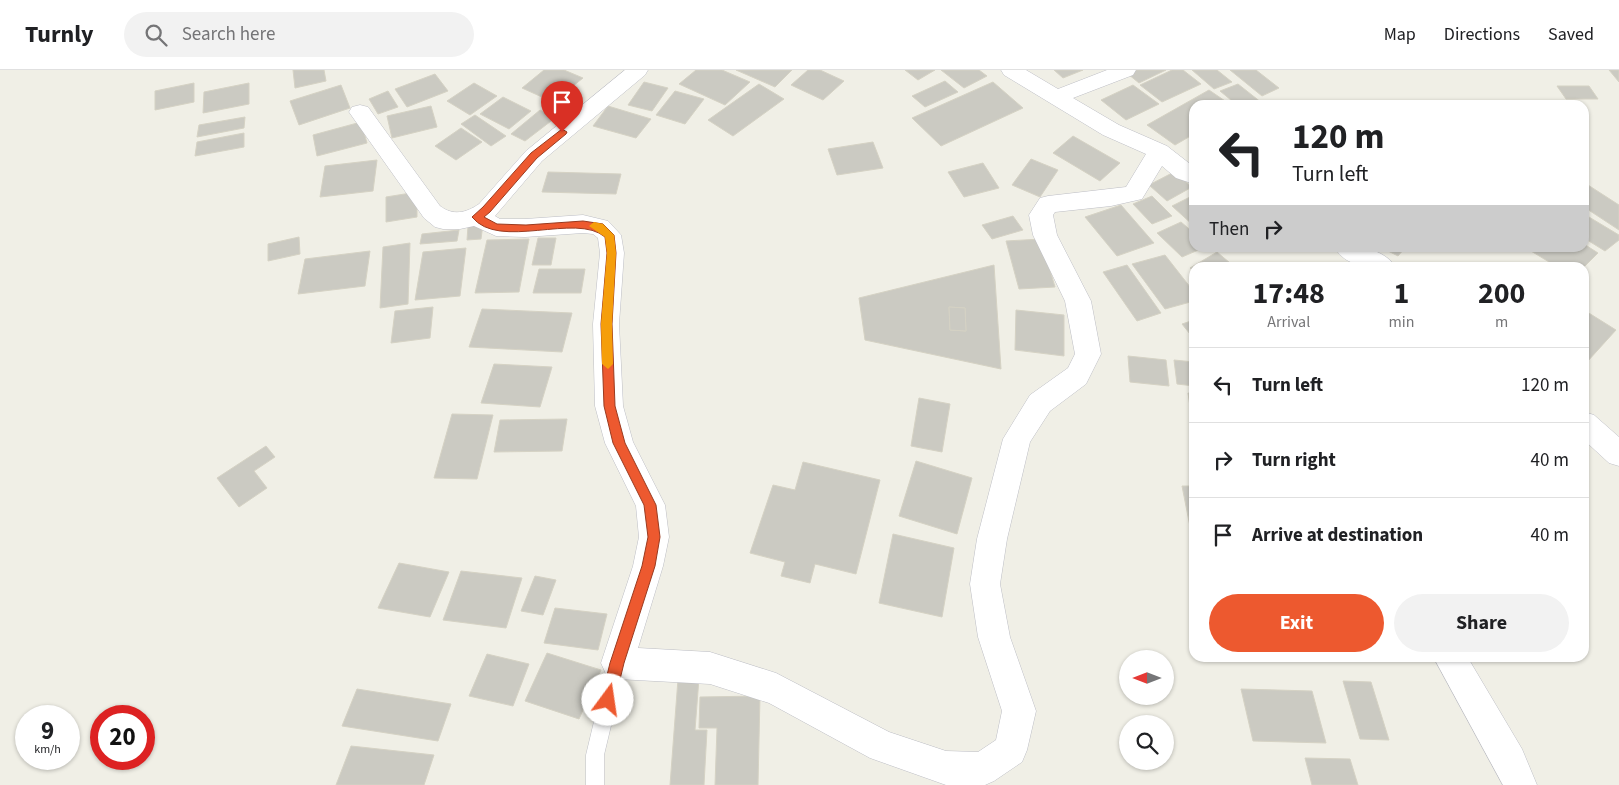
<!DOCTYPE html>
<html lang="en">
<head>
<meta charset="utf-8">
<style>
	body { margin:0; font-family:"Source Sans 3",sans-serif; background:#f2f2f2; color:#202124; height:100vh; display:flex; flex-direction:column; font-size:19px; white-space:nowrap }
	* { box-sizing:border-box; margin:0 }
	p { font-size:16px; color:#757577 }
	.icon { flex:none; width:28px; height:28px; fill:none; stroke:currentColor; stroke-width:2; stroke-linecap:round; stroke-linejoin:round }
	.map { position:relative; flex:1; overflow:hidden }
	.sheet { position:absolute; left:1189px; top:192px; width:400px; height:400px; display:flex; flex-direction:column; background:#fff; border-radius:15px; box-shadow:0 1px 4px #0004 }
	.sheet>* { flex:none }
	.hud { position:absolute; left:1189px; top:30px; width:400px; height:152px; border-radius:15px; box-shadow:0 1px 4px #0004; background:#fff; color:#202124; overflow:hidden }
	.needle { width:32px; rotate:270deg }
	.fabs { position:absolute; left:1119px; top:580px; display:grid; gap:10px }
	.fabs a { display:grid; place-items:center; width:55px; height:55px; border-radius:50%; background:#fff; box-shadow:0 1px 4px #0004; font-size:25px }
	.speed { position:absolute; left:15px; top:635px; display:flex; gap:10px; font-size:25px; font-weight:700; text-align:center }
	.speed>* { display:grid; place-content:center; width:65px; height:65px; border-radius:50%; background:#fff; box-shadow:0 1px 4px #0004; line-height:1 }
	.speed small { font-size:12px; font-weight:400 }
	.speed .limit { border:8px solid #d22; background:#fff; color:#111 }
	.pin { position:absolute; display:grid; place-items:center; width:42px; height:42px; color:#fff; margin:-51px -21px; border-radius:50% 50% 50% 0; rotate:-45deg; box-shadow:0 0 5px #0007 }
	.pin .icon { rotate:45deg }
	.me { position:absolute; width:55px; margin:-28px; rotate:14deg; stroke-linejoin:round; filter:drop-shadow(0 0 4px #0008) }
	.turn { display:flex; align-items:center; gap:18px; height:105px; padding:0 20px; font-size:22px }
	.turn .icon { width:65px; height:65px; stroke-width:2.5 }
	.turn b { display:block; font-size:35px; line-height:42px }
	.then { display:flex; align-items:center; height:48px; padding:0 20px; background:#0003; gap:10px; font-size:19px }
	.eta { display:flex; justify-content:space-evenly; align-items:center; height:85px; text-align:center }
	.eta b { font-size:30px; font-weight:700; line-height:35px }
	.primary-button { display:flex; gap:10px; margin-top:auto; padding:10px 20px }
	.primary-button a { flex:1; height:58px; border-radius:30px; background:#ed592f; color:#fff; font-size:20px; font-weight:700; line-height:58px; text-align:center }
	.primary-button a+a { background:#f2f2f2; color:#202124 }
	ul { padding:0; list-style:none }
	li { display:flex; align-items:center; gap:15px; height:75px; padding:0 20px; border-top:1px solid #e0e0e0 }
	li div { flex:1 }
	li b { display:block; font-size:19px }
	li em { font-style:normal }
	header { display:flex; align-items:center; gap:30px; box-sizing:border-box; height:70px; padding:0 25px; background:#fff; border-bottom:1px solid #e0e0e0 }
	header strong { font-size:24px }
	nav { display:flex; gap:28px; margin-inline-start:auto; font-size:18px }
	.search { width:350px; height:45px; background:#f2f2f2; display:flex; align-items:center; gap:12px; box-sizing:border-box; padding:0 18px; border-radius:28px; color:#757577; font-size:19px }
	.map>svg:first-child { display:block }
	.building { fill:#cbcac2; stroke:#d5d2c4; fill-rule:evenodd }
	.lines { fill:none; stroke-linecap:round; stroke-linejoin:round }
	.lane-casing { stroke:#bdbec5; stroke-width:1 }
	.street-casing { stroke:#bdbec5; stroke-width:1 }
	.lane { fill:#fff; fill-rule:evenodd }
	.street { fill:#fff; fill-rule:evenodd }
	.route { fill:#ed592f; stroke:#9a3a1f }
	.slow { fill:#f59e0b }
</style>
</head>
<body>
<header>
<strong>Turnly</strong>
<div class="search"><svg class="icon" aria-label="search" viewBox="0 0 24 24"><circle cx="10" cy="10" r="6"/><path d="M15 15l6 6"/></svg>Search here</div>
<nav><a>Map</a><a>Directions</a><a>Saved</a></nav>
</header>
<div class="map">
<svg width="1619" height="715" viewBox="0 0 1619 715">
	<rect width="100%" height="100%" fill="#f0efe6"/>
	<g class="building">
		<polygon points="293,0 324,0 326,11 295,18"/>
		<polygon points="544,0 564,0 583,8 553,32 522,18"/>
		<polygon points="696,0 722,0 750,12 725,35 679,14"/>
		<polygon points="736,0 792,0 775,17"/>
		<polygon points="808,0 820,0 844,11 823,30 791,15"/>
		<polygon points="905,0 935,0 918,10"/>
		<polygon points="941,0 979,0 987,6 964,18"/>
		<polygon points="1054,0 1083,0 1063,8"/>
		<polygon points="1137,0 1166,0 1139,13 1128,4"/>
		<polygon points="1172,0 1183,0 1201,14 1162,32 1140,15"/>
		<polygon points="1192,0 1217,0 1232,12 1214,19"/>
		<polygon points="1230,0 1256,0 1279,18 1262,26"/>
		<polygon points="1609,0 1619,0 1619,12"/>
		<polygon points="435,4 448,21 407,37 395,19"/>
		<polygon points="945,11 958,22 925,37 912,26"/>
		<polygon points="644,12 668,18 652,41 628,35"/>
		<polygon points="993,12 1023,38 941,76 912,48"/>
		<polygon points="194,13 194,32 155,40 155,21"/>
		<polygon points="249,13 249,34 203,43 204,22"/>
		<polygon points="474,13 497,26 470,45 447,31"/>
		<polygon points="759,14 784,29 733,66 708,50"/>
		<polygon points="1238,14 1262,33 1237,35 1220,21"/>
		<polygon points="341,15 350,38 299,55 290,31"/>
		<polygon points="1133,15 1159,34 1126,50 1101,30"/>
		<polygon points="1557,16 1589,16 1598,29 1566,29"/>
		<polygon points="1209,20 1231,35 1194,35 1194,64 1175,75 1147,55"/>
		<polygon points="388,21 398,37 378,44 369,29"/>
		<polygon points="675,21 704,29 685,54 656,45"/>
		<polygon points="503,27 531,41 509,59 480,44"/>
		<polygon points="431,36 437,57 392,68 387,46"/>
		<polygon points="608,36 651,49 636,68 593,56"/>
		<polygon points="540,40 555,48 525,71 511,64"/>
		<polygon points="475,45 506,66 491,76 461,54"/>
		<polygon points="245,47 244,58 197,67 199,55"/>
		<polygon points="361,52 367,73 317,86 313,65"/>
		<polygon points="461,58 482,72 456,90 435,76"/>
		<polygon points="244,63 244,77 195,86 197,72"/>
		<polygon points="1073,66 1120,93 1100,111 1053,83"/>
		<polygon points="873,72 883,98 837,105 828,79"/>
		<polygon points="1031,89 1058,100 1040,127 1012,115"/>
		<polygon points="377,90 373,121 320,127 325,96"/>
		<polygon points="983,93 999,118 964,127 948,102"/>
		<polygon points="548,102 621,104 616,124 542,122"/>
		<polygon points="1174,102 1192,117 1167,131 1149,115"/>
		<polygon points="1588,115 1619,135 1619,160 1584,137 1584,118"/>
		<polygon points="417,122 417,147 386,152 386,127"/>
		<polygon points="1194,125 1194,156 1172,136"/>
		<polygon points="1152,126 1172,146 1152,154 1133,134"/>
		<polygon points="1121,135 1154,173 1117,186 1085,147"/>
		<polygon points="1584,144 1619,165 1619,170 1605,181 1584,168"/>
		<polygon points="1013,146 1023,160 992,169 982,155"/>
		<polygon points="1181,152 1194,163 1194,178 1203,178 1182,187 1157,163"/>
		<polygon points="483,154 481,169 467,170 468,156"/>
		<polygon points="459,160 457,171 420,174 422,164"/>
		<polygon points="299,167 300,184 268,191 268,174"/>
		<polygon points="538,168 556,168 551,195 532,195"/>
		<polygon points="529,169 519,222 475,223 487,170"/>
		<polygon points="1041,169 1055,217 1019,219 1006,171"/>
		<polygon points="410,173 408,234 380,238 383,177"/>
		<polygon points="1584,174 1598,183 1583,198 1559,198 1526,178 1584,178"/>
		<polygon points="466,178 460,226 415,230 423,182"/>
		<polygon points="1382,178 1405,178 1398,186"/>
		<polygon points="370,181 365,216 298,224 305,189"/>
		<polygon points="1217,182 1236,198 1194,198 1194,201 1190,198"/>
		<polygon points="1165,185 1194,222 1194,231 1165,239 1132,194"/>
		<path d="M994,195L1001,299L865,270L859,228ZM949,237L965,238L966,261L950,260Z"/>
		<polygon points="1127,195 1161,243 1137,251 1103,202"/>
		<polygon points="539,199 585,199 581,223 533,223"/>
		<polygon points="433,237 430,268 391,273 395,241"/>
		<polygon points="949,237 965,238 966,261 950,260"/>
		<polygon points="482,239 572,243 562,282 469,277"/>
		<polygon points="1016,240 1064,245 1064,286 1015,280"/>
		<polygon points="1584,240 1616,260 1587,292 1584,290"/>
		<polygon points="1194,250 1194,269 1182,254"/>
		<polygon points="1128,286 1166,290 1169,316 1130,312"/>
		<polygon points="1174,290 1194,292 1194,316 1177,314"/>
		<polygon points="494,294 552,297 540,337 481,333"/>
		<polygon points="1188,323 1194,324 1194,364"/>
		<polygon points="919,328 950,334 942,382 911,376"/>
		<polygon points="452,344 493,345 477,409 434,408"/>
		<polygon points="567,349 562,381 494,382 500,350"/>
		<polygon points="266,376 275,387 254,401 267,418 239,437 217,408"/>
		<polygon points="916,391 972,408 957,464 899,446"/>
		<polygon points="803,392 880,410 856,504 815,494 810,513 781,506 785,492 750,483 773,415 795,420"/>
		<polygon points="1182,416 1194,416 1194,477"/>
		<polygon points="893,464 954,478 942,547 879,533"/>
		<polygon points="399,493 449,502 430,547 378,538"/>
		<polygon points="461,501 522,508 506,558 443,550"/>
		<polygon points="535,506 556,510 543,545 521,541"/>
		<polygon points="555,538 607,544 598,580 544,573"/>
		<polygon points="547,583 601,600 579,649 525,631"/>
		<polygon points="487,584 529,594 513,636 469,626"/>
		<polygon points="699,608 695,660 707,660 704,715 670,715 678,609"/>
		<polygon points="1343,611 1371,612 1389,670 1360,669"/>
		<polygon points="357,619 451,634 438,671 342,656"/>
		<polygon points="1241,619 1312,621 1326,673 1253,671"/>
		<polygon points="760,626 758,715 715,715 717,658 699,658 700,627"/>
		<polygon points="351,676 434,685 424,715 336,715"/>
		<polygon points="1305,688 1350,689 1358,715 1312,715"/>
	</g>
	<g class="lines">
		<defs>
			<polygon id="lane" points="617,584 623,587 626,593 604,685 604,715 586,715 586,685 608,593 611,587"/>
			<g id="street">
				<path d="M625,0H648L645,5L542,91L495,146L500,149H525L583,145L608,151L621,165L624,183L619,254L623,336L633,372L665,435L669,467L663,496L638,578L710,582L776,603L889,662L946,681L978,682L996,670L1002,641L978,567L970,514L977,469L1003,369L1030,325L1068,298L1075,284L1065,231L1033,165L1029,145L1040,128L1048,126L1126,117L1146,84L1103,65L1004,5L1001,0H1026L1058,19L1107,0H1136L1133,5L1073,28L1119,55L1167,76L1194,97V114L1176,108L1162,96L1142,129L1111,136L1055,142L1053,145L1057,165L1091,231L1101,284L1086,314L1050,341L1030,372L1007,469L1000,514L1010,567L1036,641L1027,680L1022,692L994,711L985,715H946L870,688L769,633L710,614L617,609L606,604L601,593L633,496L639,467L636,436L605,373L595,336L593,254L600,183L598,168L593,164L583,163L525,167L496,166L474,156L460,159H443L435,157L424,148L349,42L352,37L360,35L368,37L440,136C453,146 466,143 479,134L526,81Z"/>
				<path d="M1335,178C1355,175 1385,178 1396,198C1375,198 1347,199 1335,178Z"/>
				<polygon points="1584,342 1594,345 1619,367 1619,396 1609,393 1584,370"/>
				<polygon points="1434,588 1468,588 1522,679 1537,715 1503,715"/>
			</g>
		</defs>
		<use href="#lane" class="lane-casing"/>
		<use href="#street" class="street-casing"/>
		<use href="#lane" class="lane"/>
		<use href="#street" class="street"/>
	</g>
	<path class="route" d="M562,59L567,62L566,64L537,88L490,142L484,147L497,154L526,155L583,151L603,154L614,165L616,183L612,254L615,336L625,373L656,435L660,467L655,496L624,593L615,630L613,635L608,637L603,635L601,630L610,593L642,496L648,467L644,435L613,373L604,336L601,254L607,183L605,167C576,142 499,181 472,147L483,137L531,83Z"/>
	<polygon class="slow" points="594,152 603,154 614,165 616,183 612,254 613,294 608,299 602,294 601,254 607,183 605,167 589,156"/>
</svg>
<div class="fabs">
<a><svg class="needle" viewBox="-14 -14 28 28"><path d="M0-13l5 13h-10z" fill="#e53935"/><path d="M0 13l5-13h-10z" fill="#757577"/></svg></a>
<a><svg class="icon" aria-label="search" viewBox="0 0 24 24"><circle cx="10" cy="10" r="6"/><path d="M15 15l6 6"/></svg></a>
</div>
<div class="speed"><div>9<small>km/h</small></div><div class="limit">20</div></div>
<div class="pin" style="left:562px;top:62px;background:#d93025"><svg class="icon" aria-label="arrive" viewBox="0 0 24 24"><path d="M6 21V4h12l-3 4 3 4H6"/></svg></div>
<svg class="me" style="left:608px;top:630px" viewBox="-20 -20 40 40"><circle r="19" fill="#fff"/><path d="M0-13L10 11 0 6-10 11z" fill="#ed592f"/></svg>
<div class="hud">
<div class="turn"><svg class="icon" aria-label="left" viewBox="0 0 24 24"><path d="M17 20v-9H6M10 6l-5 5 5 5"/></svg><div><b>120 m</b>Turn left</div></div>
<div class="then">Then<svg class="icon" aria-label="right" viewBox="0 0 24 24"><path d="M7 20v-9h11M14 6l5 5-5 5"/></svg></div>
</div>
<section class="sheet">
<div class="eta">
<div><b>17:48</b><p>Arrival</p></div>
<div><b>1</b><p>min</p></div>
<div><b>200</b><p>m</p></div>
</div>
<ul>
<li><svg class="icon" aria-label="left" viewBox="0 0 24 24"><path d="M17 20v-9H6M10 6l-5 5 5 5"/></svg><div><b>Turn left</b></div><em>120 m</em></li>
<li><svg class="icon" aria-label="right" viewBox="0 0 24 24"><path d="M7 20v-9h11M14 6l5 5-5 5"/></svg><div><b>Turn right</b></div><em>40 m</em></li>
<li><svg class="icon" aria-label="arrive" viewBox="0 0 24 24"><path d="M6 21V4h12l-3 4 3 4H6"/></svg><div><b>Arrive at destination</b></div><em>40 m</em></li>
</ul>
<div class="primary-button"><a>Exit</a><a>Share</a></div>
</section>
</div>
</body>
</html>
